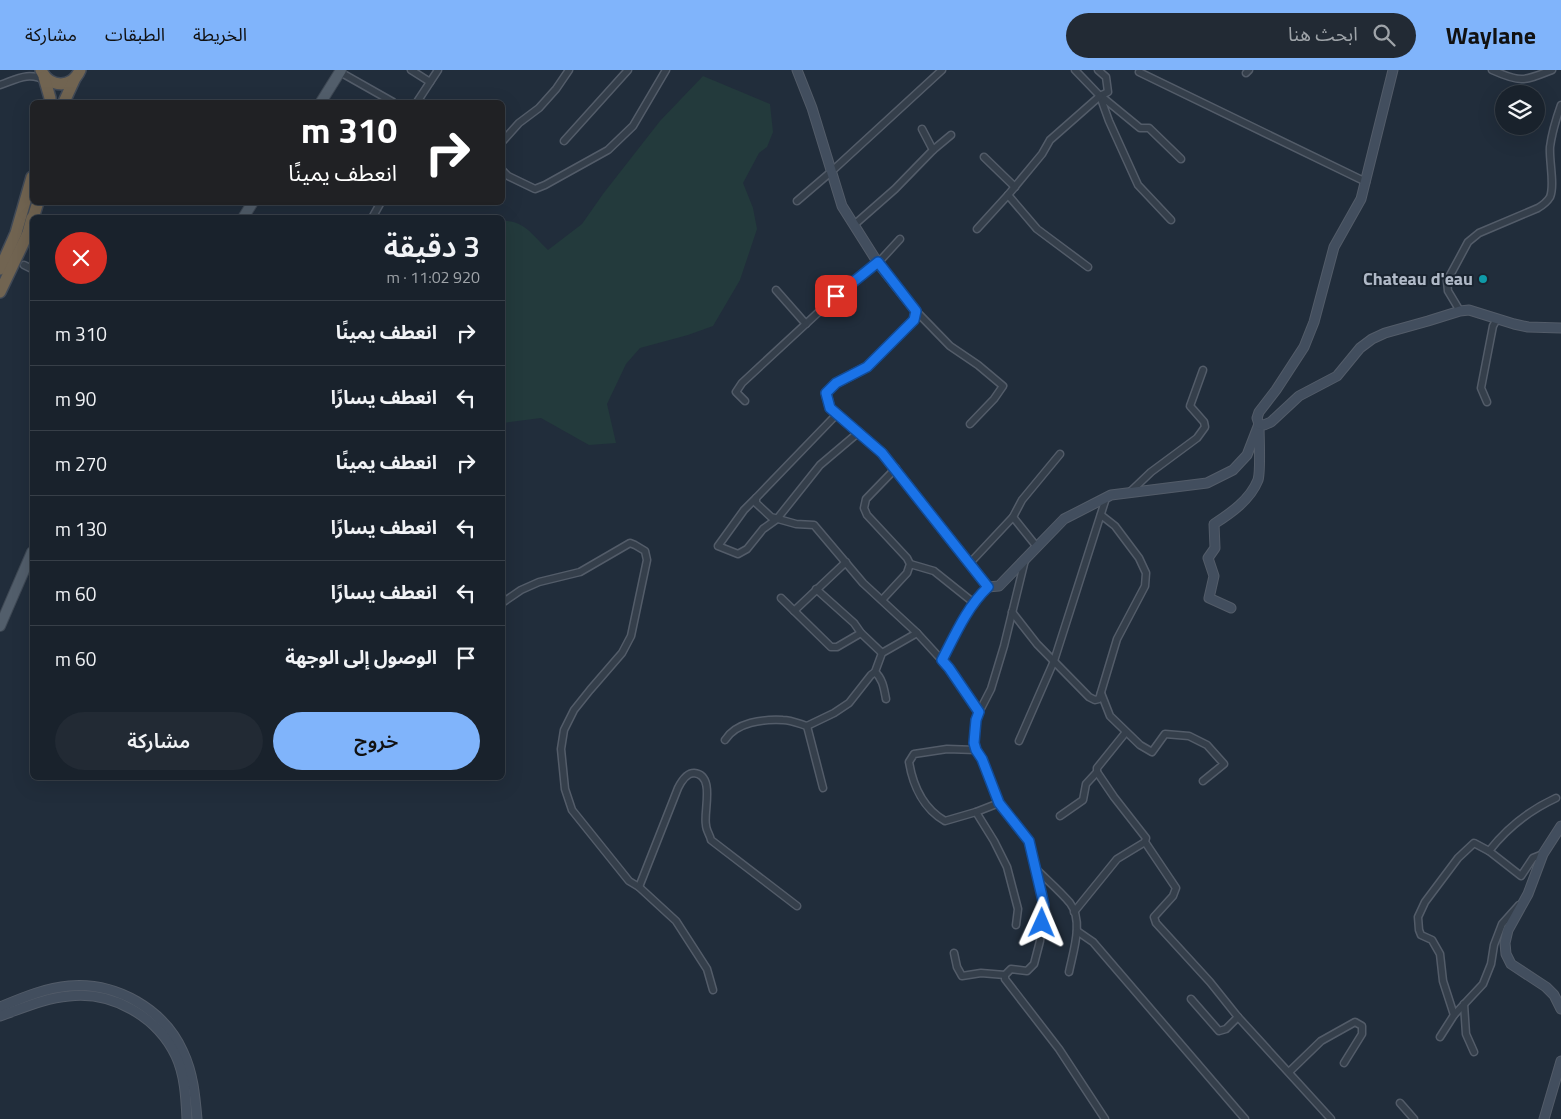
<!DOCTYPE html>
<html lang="ar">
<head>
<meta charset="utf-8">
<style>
	body { margin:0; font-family:"Titillium Web","Noto Sans Arabic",sans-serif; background:#222a34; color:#f1f3f6; direction:rtl; height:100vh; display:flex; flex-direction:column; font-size:19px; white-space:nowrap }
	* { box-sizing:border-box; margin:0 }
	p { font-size:16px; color:#9fa4a9 }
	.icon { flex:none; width:28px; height:28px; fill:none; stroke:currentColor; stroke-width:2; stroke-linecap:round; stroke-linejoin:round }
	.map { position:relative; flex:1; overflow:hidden; direction:ltr }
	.details { position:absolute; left:30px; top:145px; width:475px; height:565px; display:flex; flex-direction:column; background:#19222c; border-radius:8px; box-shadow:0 5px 20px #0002,0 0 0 1px #373f48; direction:rtl }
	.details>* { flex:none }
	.banner { position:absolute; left:30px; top:30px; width:475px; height:105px; border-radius:8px; box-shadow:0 5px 20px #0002,0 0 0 1px #373f48; direction:rtl; background:#202124; color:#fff; overflow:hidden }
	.fabs { position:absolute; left:1495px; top:15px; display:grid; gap:10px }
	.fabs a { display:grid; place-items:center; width:50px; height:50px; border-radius:50%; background:#19222c; box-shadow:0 5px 20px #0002,0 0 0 1px #373f48; font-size:25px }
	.pin { position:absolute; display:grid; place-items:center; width:42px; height:42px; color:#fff; margin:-21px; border-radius:10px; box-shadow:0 2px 8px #0006 }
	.me { position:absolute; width:55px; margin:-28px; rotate:1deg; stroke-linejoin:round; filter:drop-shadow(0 0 4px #0008) }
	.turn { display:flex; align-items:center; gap:18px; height:105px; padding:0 25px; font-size:22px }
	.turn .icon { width:65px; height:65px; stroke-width:2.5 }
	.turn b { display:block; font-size:35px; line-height:42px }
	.round { display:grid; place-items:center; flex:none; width:52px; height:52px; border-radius:26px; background:#222a34 }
	.summary { display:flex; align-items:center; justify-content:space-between; height:85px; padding:0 25px }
	h1 { font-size:30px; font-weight:600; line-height:38px }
	.button { display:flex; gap:10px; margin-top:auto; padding:10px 25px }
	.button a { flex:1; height:58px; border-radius:30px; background:#80b4fb; color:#111; font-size:20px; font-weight:600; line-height:58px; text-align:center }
	.button a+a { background:#222a34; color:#f1f3f6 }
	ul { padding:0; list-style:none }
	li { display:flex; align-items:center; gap:15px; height:65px; padding:0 25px; border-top:1px solid #373f48 }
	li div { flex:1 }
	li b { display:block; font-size:19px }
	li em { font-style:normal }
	header { display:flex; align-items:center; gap:30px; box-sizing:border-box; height:70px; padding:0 25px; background:#80b4fb; color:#111 }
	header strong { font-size:24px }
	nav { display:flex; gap:28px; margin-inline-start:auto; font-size:18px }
	.search { width:350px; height:45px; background:#222a34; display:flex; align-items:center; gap:12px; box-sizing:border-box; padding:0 18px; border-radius:28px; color:#9fa4a9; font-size:19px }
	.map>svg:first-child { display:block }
	.green { fill:#233a3c }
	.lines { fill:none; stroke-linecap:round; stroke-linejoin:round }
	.street-casing { stroke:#535c69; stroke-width:9 }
	.secondary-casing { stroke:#535c69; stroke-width:11 }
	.primary-casing { stroke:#3e4854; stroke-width:12 }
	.highway-casing { stroke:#404956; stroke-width:14 }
	.street { stroke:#353f4b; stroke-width:6 }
	.secondary { stroke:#424e5e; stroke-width:9 }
	.primary { stroke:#525e6b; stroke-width:10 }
	.highway { stroke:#716451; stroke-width:11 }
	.route-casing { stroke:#114b97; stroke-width:12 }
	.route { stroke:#1a73e8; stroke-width:9 }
	.culture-dot { fill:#0f9aa8; stroke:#1a2430; stroke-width:2 }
	.labels { text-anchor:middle; stroke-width:4; stroke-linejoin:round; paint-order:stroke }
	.poi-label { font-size:18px; font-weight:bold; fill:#b0b9c7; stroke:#1a2430; text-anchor:end }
</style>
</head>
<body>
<header>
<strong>Waylane</strong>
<div class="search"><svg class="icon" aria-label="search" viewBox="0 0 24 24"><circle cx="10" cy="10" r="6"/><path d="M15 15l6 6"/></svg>ابحث هنا</div>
<nav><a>الخريطة</a><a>الطبقات</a><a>مشاركة</a></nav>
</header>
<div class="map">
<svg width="1561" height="1049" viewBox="0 0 1561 1049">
	<rect width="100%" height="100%" fill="#212d3b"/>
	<path class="green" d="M703,6L770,34L773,62L767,77L759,83L743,113L753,138L757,159L740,210L713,256L688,265L640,278L626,294L607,334L616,373L589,375L541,348L503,353V151C524,150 534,167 548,180L582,154L603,124L660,51Z"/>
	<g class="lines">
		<defs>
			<g id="street">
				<polyline points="411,0 430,12"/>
				<polyline points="1075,0 1100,26 1108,22 1106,7 1098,0"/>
				<path d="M1492,0C1521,13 1524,11 1552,0"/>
				<polyline points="340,2 393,32"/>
				<polyline points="1139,2 1366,112"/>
				<polyline points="1246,3 1249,0"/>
				<path d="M0,15C17,9 29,1 46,11"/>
				<polyline points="1100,26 1109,51 1138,115 1171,150"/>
				<polyline points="1101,26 1140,58 1149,58 1181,89"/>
				<polyline points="417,32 438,0"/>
				<polyline points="564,71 628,0"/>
				<polyline points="502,72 519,53 539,38 556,19 569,0"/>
				<polyline points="933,80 951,65"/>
				<polyline points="984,87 1015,117"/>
				<polyline points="502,100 508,106 535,119 545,115 608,80 633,56 666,0"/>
				<polyline points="1008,125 1037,159 1088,197"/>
				<polyline points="797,131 832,101 942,0"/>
				<polyline points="372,148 381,132"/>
				<polyline points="854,155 895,119 933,80 922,59"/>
				<polyline points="977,159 1008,125 1042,84 1050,70 1100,26"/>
				<polyline points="24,195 32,199"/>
				<polyline points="776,220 806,254"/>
				<polyline points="916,241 950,276 978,295 1003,316 994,329 970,354"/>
				<path d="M1460,241L1448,221L1447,211L1468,172L1479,163L1538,138C1543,135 1547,132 1550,127C1555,115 1549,91 1550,77C1552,62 1556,49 1561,35"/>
				<polyline points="745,331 736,322 742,313 836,226 878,193 900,169"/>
				<polyline points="1487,332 1481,318 1493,256 1497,249"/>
				<polyline points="837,344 756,428 756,433 771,447 796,454 814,455 863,513 917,563 949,598 979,642"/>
				<polyline points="1129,423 1151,402 1197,368 1205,357 1204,352 1190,336 1203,300"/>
				<polyline points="756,428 744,440 718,476 738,484 747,479 763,459 777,449 820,395 859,362"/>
				<polyline points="1013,447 1022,430 1060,384"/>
				<polyline points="1025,490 1004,576 991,619 975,650 974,673 976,680 982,689 999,733 1029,771 1038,805 1044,835 1040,871 1034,894 1027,901 1011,899 1005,905 1005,909 1059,979 1105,1049"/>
				<polyline points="910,494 934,501 974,533"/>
				<polyline points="969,494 1013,447 1037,477"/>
				<polyline points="816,519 854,553 861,563 882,583"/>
				<polyline points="781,528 831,577 837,577 861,563"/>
				<polyline points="882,530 907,503 910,494 907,488 867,445 864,438 866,429 896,398"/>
				<path d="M502,533L521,520L539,512L580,502L630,473L635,475L645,481L647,490L631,566L622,583L590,620L574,640L564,660L561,679L565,719L572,740L629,811L639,817L678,718C681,712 686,703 694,703C716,705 703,742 706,755C706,760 710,765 711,770L797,836"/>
				<polyline points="794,541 846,492"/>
				<polyline points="1012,542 1037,574 1089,627 1095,630 1099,629 1117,569 1145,516 1146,503 1139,488 1115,456 1101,445"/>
				<path d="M942,590C955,565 967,537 988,517"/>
				<path d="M875,602C883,609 884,619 886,629"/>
				<polyline points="1101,623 1110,646 1140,675 1152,682 1165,664 1189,666 1207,675 1224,694 1203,711"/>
				<polyline points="807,656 823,718"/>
				<path d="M725,670C736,652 763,649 783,650C791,650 800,654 807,656L834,643L849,633L871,605L875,602L882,583L917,563"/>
				<polyline points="1019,671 1054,591 1106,428"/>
				<path d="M976,680L947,679L914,684L909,692C913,716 924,739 945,751L976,742L994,771L1007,797L1018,839L1016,855"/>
				<polyline points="1097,702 1114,727 1146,768 1145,772 1176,818 1173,826 1154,847 1156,853 1210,912 1238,947 1331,1049"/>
				<polyline points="976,742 999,733"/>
				<polyline points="1060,746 1083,730 1086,714 1097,702 1097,698 1126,662"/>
				<path d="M1489,781C1507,758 1530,740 1556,728"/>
				<path d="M1036,799C1047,810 1060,821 1070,833C1084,851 1073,882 1069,902"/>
				<polyline points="639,817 676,851 707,899 713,920"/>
				<polyline points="1074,842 1117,789 1145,772"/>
				<polyline points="1077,861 1093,872 1245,1049"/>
				<polyline points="954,883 957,897 962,906 981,903 1005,905"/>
				<polyline points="1191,929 1219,961 1226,959 1238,947"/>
				<polyline points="1464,934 1466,964 1474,982"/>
				<polyline points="1454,945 1443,911 1440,884 1432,870 1421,865 1419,860 1418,847 1425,832 1458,788 1474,773 1489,781 1521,806 1533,788 1543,784"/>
				<polyline points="1440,967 1454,945 1483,914 1491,894 1494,875 1502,854 1519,835"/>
				<polyline points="1289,1002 1321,971 1355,952 1362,956 1362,964 1344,993"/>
				<polyline points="1400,1033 1414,1049"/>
			</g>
			<g id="secondary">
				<path d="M797,0L812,38L842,136L878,193L916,241L914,250L867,297L836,313L826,323L830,338L882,383L988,517L999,516L1064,449L1111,425L1207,413L1233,400L1247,385L1259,354C1259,366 1261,401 1258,410C1250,430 1231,443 1214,454L1215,478L1208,488L1214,506L1209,528L1231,538"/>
				<polyline points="1393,0 1361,129 1334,177 1314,252 1304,277 1276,320 1259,342 1257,348 1259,354 1264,355 1271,352 1299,326 1337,306 1360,278 1372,269 1385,263 1428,251 1460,241 1469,240 1514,254 1528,257 1561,258"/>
				<polyline points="1561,756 1543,784 1528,824 1508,860 1505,873 1506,884 1511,894 1546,917 1554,925 1561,939"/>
				<path d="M0,937C22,928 45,918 69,916C116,912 164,939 183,982C193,1003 195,1026 197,1049"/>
				<path d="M0,946C23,938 45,928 69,926C112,921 157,946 176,986C185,1005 186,1028 187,1049"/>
				<polyline points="1544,1049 1561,991"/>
			</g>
			<g id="primary">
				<polyline points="321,32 341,0"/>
				<polyline points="243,148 253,132"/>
				<polyline points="0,556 32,482"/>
			</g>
			<g id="highway">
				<path d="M41,0C49,18 72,19 80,0"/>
				<polyline points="44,7 50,28 50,32"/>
				<polyline points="64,32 75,8"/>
				<polyline points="33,148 38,132"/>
				<polyline points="0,199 16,163 32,107"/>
				<polyline points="0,222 28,163 32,148"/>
			</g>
		</defs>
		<use href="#street" class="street-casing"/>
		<use href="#secondary" class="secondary-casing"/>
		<use href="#primary" class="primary-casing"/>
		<use href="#highway" class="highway-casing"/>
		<use href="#street" class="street"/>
		<use href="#secondary" class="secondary"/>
		<use href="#primary" class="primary"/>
		<use href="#highway" class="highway"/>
	</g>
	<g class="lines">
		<defs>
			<path id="route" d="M836,226L878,192L916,241L914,250L867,297L836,313L826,323L830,338L882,383L988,517C967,537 955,565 942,590L949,598L979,642L976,650L975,661L974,673L976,680L982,689L999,733L1029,771L1044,835L1042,853"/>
		</defs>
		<use href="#route" class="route-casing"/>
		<use href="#route" class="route"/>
	</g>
	<circle class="culture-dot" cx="1483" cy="209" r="5"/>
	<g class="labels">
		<g class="poi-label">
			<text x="1473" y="215">Chateau d'eau</text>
		</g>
	</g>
</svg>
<div class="fabs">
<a><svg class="icon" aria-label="layers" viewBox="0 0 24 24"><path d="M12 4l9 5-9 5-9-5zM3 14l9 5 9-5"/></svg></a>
</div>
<div class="pin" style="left:836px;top:226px;background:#d93025"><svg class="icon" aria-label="arrive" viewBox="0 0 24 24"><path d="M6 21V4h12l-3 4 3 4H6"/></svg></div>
<svg class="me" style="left:1042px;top:853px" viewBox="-20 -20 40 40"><path d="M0-17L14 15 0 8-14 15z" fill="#1a73e8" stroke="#fff" stroke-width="4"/></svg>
<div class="banner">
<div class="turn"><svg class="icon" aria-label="right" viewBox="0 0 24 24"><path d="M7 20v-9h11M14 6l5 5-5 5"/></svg><div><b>310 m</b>انعطف يمينًا</div></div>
</div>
<section class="details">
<div class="summary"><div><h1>3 دقيقة</h1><p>920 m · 11:02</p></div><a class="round" style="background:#d93025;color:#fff"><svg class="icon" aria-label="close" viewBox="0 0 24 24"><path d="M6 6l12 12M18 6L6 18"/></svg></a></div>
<ul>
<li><svg class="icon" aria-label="right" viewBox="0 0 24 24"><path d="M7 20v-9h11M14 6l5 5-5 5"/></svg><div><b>انعطف يمينًا</b></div><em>310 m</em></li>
<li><svg class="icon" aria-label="left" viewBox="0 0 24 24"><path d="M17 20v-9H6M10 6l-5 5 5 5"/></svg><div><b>انعطف يسارًا</b></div><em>90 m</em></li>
<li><svg class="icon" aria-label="right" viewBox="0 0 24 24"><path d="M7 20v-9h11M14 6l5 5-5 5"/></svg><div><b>انعطف يمينًا</b></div><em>270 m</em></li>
<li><svg class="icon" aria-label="left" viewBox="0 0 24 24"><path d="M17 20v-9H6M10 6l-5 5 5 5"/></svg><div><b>انعطف يسارًا</b></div><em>130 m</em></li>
<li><svg class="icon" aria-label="left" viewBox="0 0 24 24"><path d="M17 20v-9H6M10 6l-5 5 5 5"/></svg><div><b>انعطف يسارًا</b></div><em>60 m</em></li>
<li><svg class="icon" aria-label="arrive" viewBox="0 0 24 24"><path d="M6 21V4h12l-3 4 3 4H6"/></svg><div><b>الوصول إلى الوجهة</b></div><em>60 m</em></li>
</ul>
<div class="button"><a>خروج</a><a>مشاركة</a></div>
</section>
</div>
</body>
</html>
